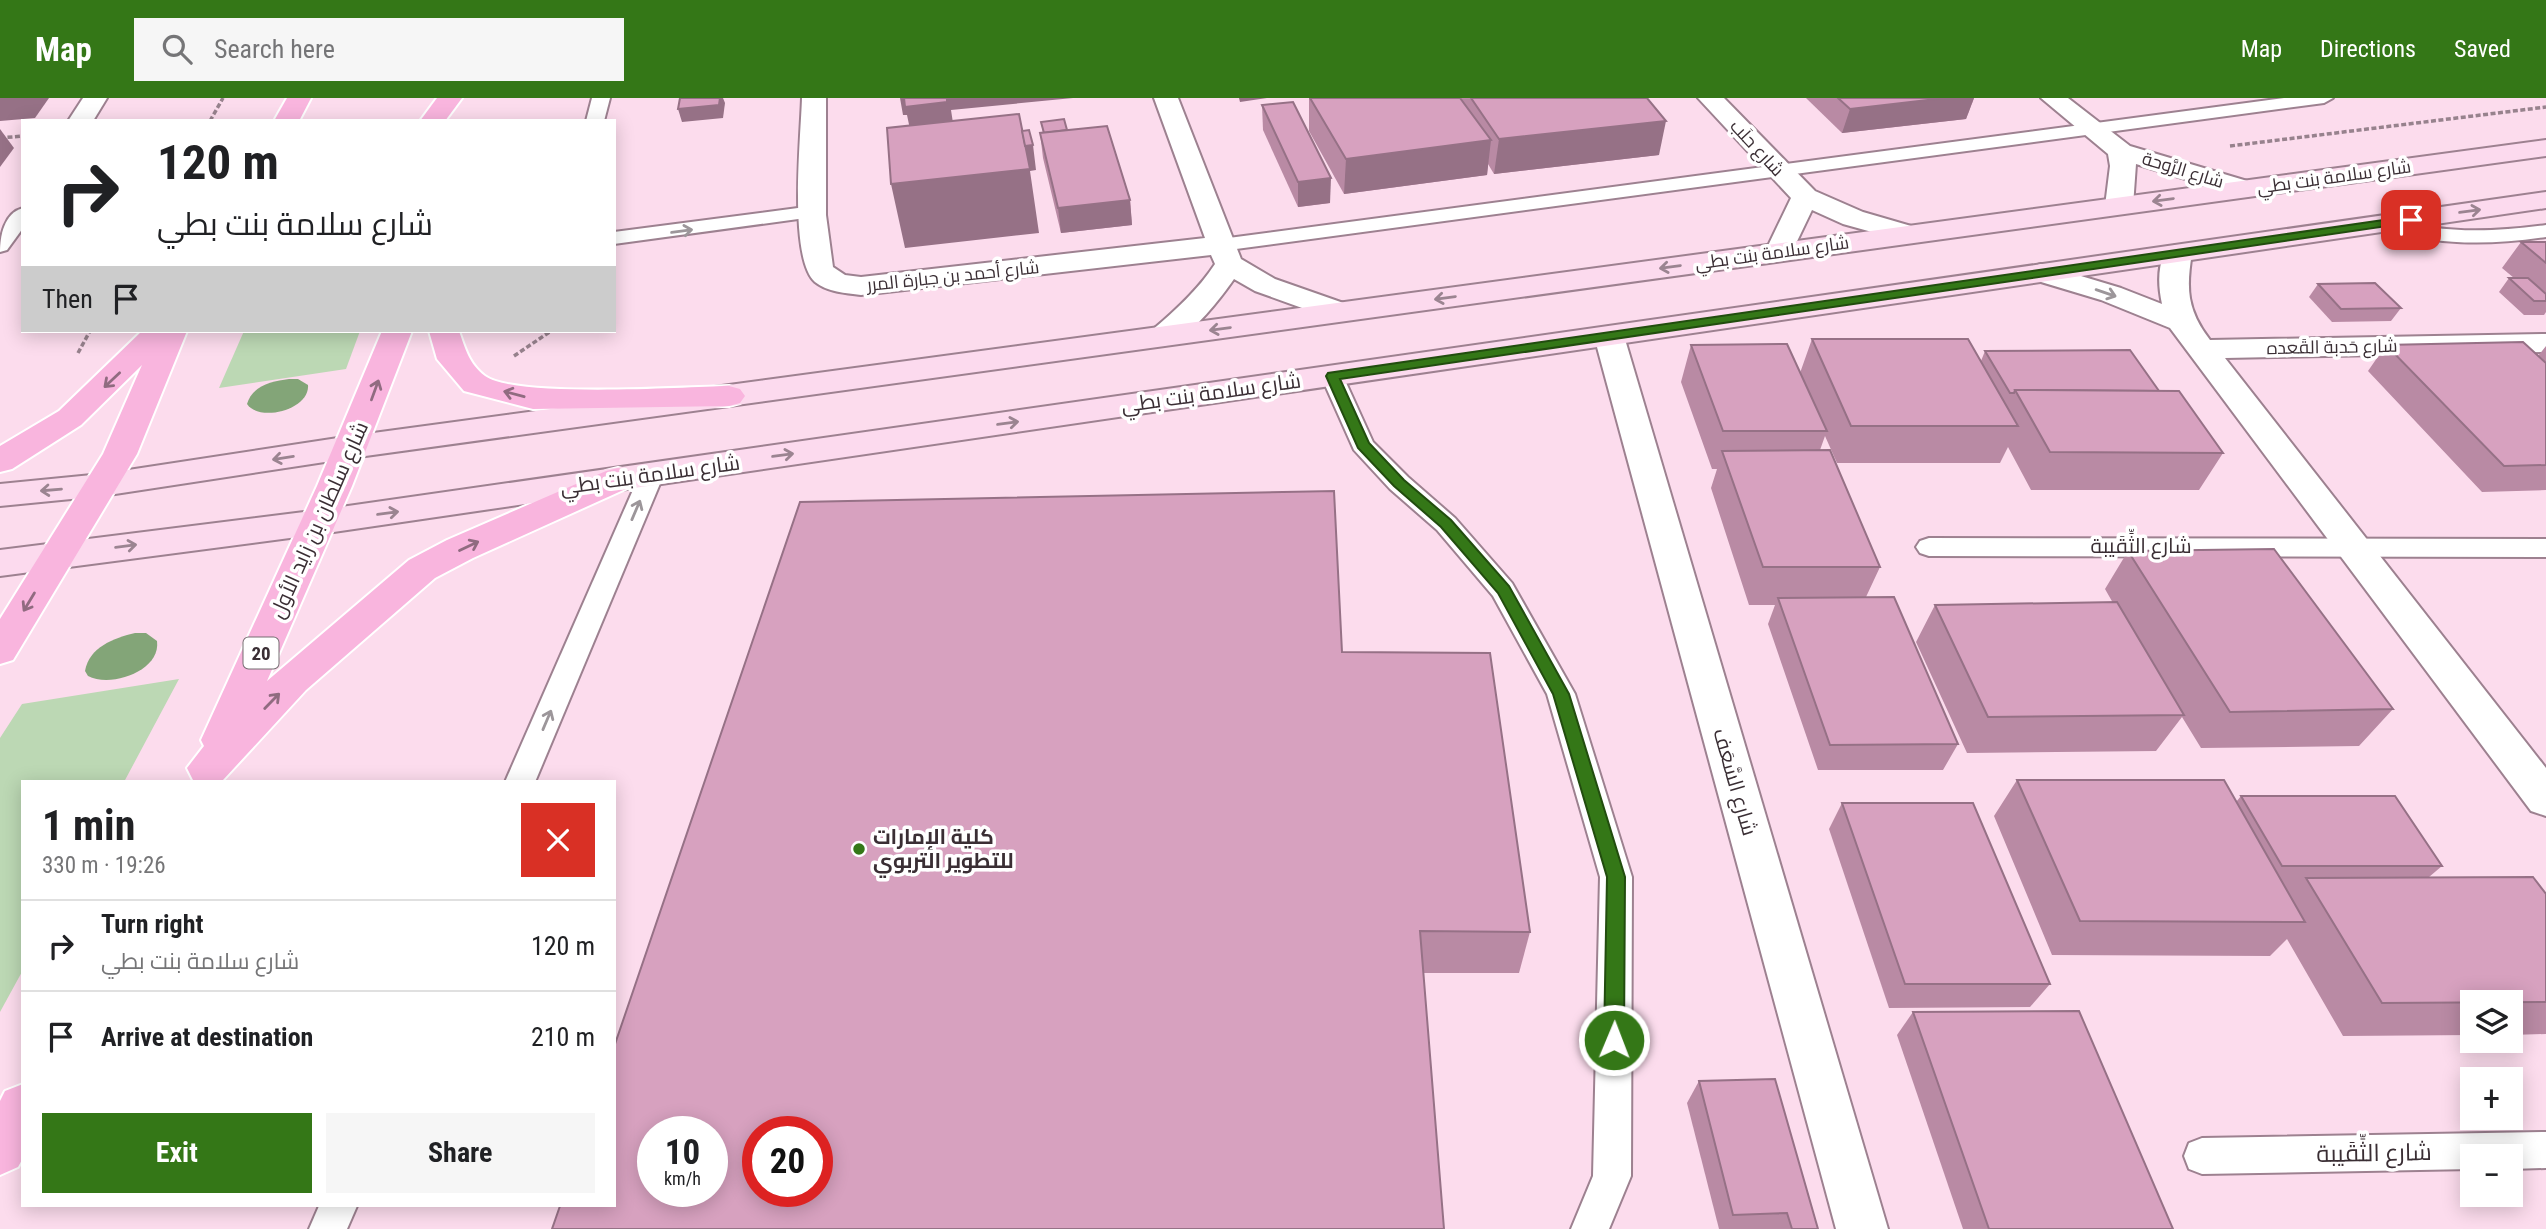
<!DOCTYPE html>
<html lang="en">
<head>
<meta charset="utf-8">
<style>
	body { margin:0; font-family:"Roboto Condensed",Cairo,sans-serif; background:#f6f6f6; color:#202124; height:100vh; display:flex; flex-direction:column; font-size:26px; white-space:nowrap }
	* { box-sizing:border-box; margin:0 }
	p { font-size:23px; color:#757577 }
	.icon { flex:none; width:38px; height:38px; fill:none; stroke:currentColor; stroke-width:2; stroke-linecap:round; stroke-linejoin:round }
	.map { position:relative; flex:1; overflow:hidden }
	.details { position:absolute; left:21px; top:682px; width:595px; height:427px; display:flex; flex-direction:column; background:#fff; border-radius:0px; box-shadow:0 4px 18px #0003 }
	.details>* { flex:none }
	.top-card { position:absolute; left:21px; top:21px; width:595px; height:214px; border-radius:0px; box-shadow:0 4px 18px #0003; background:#fff; color:#202124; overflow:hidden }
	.tools { position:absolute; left:2460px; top:892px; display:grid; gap:14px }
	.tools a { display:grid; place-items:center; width:63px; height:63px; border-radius:0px; background:#fff; box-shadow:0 4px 18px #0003; font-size:35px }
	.speed { position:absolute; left:637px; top:1018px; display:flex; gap:14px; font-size:35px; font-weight:700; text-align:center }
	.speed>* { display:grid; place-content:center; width:91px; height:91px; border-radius:50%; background:#fff; box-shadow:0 4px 18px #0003; line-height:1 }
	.speed small { font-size:18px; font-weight:400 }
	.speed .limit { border:10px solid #d22; background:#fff; color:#111 }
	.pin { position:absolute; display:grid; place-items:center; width:60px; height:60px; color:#fff; margin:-30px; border-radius:14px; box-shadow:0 4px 10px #0006 }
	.me { position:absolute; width:77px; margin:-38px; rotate:1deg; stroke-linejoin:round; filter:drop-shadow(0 0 5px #0008) }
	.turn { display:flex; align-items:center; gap:24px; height:147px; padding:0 21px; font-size:32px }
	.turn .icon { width:91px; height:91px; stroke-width:2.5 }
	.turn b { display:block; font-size:49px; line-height:60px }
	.then { display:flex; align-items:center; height:66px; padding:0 21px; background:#0003; gap:14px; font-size:26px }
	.round { display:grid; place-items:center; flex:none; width:74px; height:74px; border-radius:0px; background:#f6f6f6 }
	.summary { display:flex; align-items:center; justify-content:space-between; height:119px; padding:0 21px }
	h1 { font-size:42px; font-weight:700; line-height:52px }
	.primary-button { display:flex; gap:14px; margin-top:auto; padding:14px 21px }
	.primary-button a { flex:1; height:80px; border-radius:0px; background:#347717; color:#fff; font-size:28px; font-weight:700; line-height:80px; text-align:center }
	.primary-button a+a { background:#f6f6f6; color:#202124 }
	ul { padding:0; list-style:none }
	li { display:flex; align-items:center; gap:21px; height:91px; padding:0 21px; border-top:2px solid #e0e0e0 }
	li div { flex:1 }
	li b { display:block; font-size:26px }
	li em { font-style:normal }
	header { display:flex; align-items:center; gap:42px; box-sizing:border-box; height:98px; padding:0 35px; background:#347717; color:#fff }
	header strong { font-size:33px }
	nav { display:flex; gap:38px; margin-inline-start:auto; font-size:24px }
	.search { width:490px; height:63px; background:#f6f6f6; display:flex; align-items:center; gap:18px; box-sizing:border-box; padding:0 24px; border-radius:0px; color:#757577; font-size:26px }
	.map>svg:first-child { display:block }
	.green { fill:#bcd8b4 }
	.water { fill:#83a578 }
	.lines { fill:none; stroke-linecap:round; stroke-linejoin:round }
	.lane-casing { stroke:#9d8190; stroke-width:4 }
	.street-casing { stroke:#9d8190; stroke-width:4 }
	.secondary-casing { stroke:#9d8190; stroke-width:4 }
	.primary-casing { stroke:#fff; stroke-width:4 }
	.path { stroke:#97828d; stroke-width:3.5; stroke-dasharray:5 2.5; stroke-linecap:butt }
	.lane { fill:#fff; fill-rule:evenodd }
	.street { fill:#fff; fill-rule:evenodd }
	.secondary { fill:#fcdaee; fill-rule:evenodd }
	.primary { fill:#f9b5de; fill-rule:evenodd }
	.wall { fill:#b98aa4 }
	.shaded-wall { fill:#967186 }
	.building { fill:#d7a1bf; stroke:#967186; stroke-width:2; fill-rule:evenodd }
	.oneway { stroke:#9b8491 }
	.oneway2 { stroke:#9c969a }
	.oneway3 { stroke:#906b80 }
	.route { fill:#347717; stroke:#224d0f; stroke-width:2 }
	.poi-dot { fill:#347717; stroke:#fff; stroke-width:2.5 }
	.labels { text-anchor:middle; stroke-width:7; stroke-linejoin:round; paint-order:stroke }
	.far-street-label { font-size:18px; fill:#3a2e34; stroke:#fff }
	.shield { fill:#fff; stroke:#756d71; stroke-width:2 }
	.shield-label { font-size:19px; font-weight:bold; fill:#3a2e34 }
	.street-label { font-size:21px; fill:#3a2e34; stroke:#fff }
	.poi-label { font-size:21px; font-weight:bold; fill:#3a2e34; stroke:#fff; text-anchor:start }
	.near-street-label { font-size:24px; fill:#3a2e34; stroke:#fff }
</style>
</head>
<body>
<header>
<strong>Map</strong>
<div class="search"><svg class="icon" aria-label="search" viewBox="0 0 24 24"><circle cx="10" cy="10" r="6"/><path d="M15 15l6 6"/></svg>Search here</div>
<nav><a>Map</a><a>Directions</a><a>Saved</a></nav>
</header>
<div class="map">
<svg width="2546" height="1131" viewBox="0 0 2546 1131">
	<rect width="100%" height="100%" fill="#fcdced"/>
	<g class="green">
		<polygon points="244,233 360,233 346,271 219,290"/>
		<polygon points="179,581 124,684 23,684 23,872 0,914 0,640 22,606"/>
	</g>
	<g class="water">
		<path d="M289,281H298L308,287C310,311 260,325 247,306C252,288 272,283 289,281Z"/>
		<path d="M135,535H146L157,543C161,573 111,590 88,578L85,573C89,549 114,540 135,535Z"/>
	</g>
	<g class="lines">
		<defs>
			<g id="lane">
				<polygon points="592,0 610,0 604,23 586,23"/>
				<polygon points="2284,0 2333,0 2324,5 1221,153 1214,151 1211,147 1214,143 1221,141"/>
				<polygon points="813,108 820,110 823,114 820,118 614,146 614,134"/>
				<path d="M23,110V130L7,152L0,154C0,138 4,115 23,110Z"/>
				<path d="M2384,120C2442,135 2486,135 2546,127V139C2484,148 2437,147 2377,130L2374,126L2377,122Z"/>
				<polygon points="1332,271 1340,273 1343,278 1373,344 1408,379 1455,420 1512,485 1575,596 1632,779 1631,1078 1609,1131 1571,1131 1593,1078 1600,779 1547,596 1493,498 1437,432 1390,391 1354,352 1321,278 1324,273"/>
				<polygon points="652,368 661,370 664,376 535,684 505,684 640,376 643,370"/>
				<polygon points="1929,440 2546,441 2546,459 1929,458 1920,455 1916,449 1920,443"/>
				<polygon points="2546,1034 2546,1070 2511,1071 2511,1059 2473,1059 2473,1071 2202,1076 2189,1071 2184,1058 2189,1045 2202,1040"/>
				<polygon points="319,1108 357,1108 347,1131 309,1131"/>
			</g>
			<g id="street">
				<polygon points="83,0 107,0 93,23 68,23"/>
				<path d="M802,0H826V117L833,169L845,177L861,179L1205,140L1154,0H1178L1241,161L1275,181L1352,208L1356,214L1352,220L1341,223L1330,220L1255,193L1234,181C1220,201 1194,234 1173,245C1165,249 1159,247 1151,245L1147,239L1151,233C1175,213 1198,192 1215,166L1211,157L861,197C846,195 827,194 815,184C788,160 801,38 802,0Z"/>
				<polygon points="1698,0 1724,0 1815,93 1863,114 1918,130 1922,136 1918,142 1908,144 1843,126 1812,112 1789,160 1779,162 1769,160 1765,154 1791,100"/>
				<polygon points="2041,0 2068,0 2130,48 2254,85 2258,91 2254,97 2245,99 2136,66 2133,108 2129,114 2119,116 2109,114 2105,108 2110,68 2108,56"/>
				<path d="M2178,147L2188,149L2192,155C2186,191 2187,212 2210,242L2546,236V254L2225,260L2546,670V718L2531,713L2170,230L2101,202L2031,181L2027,175L2031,169L2041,166L2121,190L2162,206C2158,188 2157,165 2168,149Z"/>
				<polygon points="1609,229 1620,232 1624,238 1888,1131 1836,1131 1594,238 1598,232"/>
			</g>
			<g id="secondary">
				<polygon points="2546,42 2546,58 351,360 102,398 0,408 0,386 102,376 351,338"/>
				<polygon points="2546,94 2546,110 320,436 0,478 0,452 320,412"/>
			</g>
			<g id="primary">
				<polygon points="287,0 311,0 299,23 274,23"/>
				<polygon points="437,0 462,0 445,23 420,23"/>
				<polygon points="142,233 187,233 137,356 13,562 0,566 0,521 103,356 142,267 81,327 12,371 0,374 0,348 59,313"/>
				<polygon points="382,233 412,233 352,388 267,583 409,462 447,442 606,373 618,370 630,373 635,381 630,389 473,460 435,480 306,592 223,682 214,684 193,682 187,670 204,648 201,642 317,388"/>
				<path d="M429,233H459C465,250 469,266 485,278C515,300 683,289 729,288L740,291L745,298L740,305L729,308L533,311L464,293L437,261Z"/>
				<polygon points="23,986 23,1060 18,1069 0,1077 0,1003 5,993"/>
			</g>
		</defs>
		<use href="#lane" class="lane-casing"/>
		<use href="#street" class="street-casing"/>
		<use href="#secondary" class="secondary-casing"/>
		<use href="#primary" class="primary-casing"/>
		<g class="path">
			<polyline points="210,23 223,0"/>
			<polyline points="0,40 23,38"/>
			<polyline points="2230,48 2546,9"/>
			<polyline points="78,255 90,233"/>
			<polyline points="514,258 551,233"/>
		</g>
		<use href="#lane" class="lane"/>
		<use href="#street" class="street"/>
		<use href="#secondary" class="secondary"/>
		<use href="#primary" class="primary"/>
	</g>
	<g class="wall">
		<polygon points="1309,0 1647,0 1659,57 1494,76 1488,66 1487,77 1344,96 1309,33"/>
		<polygon points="1806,0 1974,0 1966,21 1842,35"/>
		<polygon points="1262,7 1330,105 1298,109 1263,32"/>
		<polygon points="1041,24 1067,32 1130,102 1132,127 1061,135 1043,60 1040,35 1043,35"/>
		<polygon points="2521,144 2546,144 2546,214 2544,217 2524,217 2499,194 2509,180 2514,180 2502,170"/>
		<polygon points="2318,186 2401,210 2391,223 2332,224 2309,199"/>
		<polygon points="1812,241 1981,263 1985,253 2159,293 2223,355 2199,392 2031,392 2008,349 2000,365 1837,365 1825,338 1820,352 1880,469 1866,499 1958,646 1943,672 1818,672 1768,526 1775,507 1749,507 1711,390 1717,371 1712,371 1681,284 1691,247 1800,275"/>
		<polygon points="2386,247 2538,258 2546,248 2546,392 2482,394 2368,273"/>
		<polygon points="2128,453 2393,611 2359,648 2201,650 2182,619 2156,653 1967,655 1916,544 1935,507 2113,505 2105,491"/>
		<polygon points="1342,554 1530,834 1519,875 1423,875"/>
		<polygon points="2017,682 2236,704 2241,698 2442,768 2429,779 2546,796 2546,936 2511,937 2511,905 2473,905 2473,937 2343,938 2287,841 2270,858 2052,857 1994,718"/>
		<polygon points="1842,705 2050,886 2030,909 1889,910 1829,731"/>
		<polygon points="1913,914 2173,1131 1963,1131 1897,937"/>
		<polygon points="1699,983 1818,1131 1719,1131 1687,1005"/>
	</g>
	<g class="shaded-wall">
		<polygon points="0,0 49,0 35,20 0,23"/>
		<polygon points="720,0 723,0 725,5 723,20 682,24 678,11"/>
		<polygon points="900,0 1073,0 951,12 953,25 1033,47 1036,72 1030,73 1039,135 905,150 891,86 916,60 907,17 903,17"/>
		<polygon points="1239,0 1267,0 1240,4"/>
		<polygon points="1945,0 1974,0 1966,21 1842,35 1850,11"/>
		<polygon points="1666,23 1659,57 1494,76 1499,41"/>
		<polygon points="0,31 14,50 0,69"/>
		<polygon points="1491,42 1487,77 1344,96 1346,61"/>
		<polygon points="1331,80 1330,105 1298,109 1298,84"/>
		<polygon points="1130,102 1132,127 1061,135 1058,110"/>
	</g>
	<g class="building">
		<polygon points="680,0 720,0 719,7 678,11"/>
		<polygon points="904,0 947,0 947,4 905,9"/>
		<polygon points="1310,0 1460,0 1491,42 1346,61"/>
		<polygon points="1471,0 1647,0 1666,23 1499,41"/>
		<polygon points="1838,0 1945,0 1850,11"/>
		<polygon points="1293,4 1331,80 1298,84 1262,7"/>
		<polygon points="1019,16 1030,71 891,86 887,30"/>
		<polygon points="1064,21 1067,32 1044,35 1041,24"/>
		<polygon points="1107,28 1130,102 1058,110 1040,35"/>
		<polygon points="1029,32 1033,47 1025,48 1022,33"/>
		<polygon points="2521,144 2546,144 2546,165"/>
		<polygon points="2509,180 2528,180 2546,196 2546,203 2534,203"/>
		<polygon points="2375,185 2401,210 2341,211 2318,186"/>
		<polygon points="1812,241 1968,241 2018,328 1851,328"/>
		<polygon points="2523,244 2546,265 2546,367 2504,368 2386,247"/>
		<polygon points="1787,246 1827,333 1723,333 1691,247"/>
		<polygon points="2130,252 2159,293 2015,292 2014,295 2010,295 1985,253"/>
		<polygon points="2015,292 2179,293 2223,355 2050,354"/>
		<polygon points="1830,352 1880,469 1763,469 1722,353"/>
		<path d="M1334,393L1342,554L1490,555L1530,834L1420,833L1444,1131H552L560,1108H614V949L800,404ZM653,1034H712V1094H653ZM758,1034H817V1094H758Z"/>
		<polygon points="2274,451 2393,611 2230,614 2128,453"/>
		<polygon points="1894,499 1958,646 1830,647 1778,500"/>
		<polygon points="2117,504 2184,617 1988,619 1935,507"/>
		<polygon points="2017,682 2224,682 2305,824 2080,823"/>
		<polygon points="2241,698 2395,698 2442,768 2282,768"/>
		<polygon points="1842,705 1973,705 2050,886 1905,886"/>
		<polygon points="2533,779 2546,796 2546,904 2382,905 2306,780"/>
		<polygon points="2079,913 2173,1131 1989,1131 1913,914"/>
		<polygon points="1775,981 1818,1131 1792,1131 1787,1115 1733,1117 1699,983"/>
	</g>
	<defs><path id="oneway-shaft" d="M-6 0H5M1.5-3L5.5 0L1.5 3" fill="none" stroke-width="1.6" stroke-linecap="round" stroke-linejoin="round" transform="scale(1.75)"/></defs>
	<g class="oneway">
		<use href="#oneway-shaft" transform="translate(2163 102) rotate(172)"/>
		<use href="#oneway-shaft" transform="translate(2470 113) rotate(-8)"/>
		<use href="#oneway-shaft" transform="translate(1670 169) rotate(172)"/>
		<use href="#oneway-shaft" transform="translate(1445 200) rotate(172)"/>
		<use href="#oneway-shaft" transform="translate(1220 231) rotate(172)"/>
		<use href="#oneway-shaft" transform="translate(1008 325) rotate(-8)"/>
		<use href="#oneway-shaft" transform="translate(783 357) rotate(-8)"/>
		<use href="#oneway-shaft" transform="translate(283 360) rotate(171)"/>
		<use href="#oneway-shaft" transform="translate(51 392) rotate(175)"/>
		<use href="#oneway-shaft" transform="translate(388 415) rotate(-8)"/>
		<use href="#oneway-shaft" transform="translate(126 448) rotate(-7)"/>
	</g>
	<g class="oneway2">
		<use href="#oneway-shaft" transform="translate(682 133) rotate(-8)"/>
		<use href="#oneway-shaft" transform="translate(2106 195) rotate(19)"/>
		<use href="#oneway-shaft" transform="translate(636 412) rotate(-67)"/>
		<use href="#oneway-shaft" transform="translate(547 622) rotate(-67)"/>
	</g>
	<g class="oneway3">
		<use href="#oneway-shaft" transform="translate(112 282) rotate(137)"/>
		<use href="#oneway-shaft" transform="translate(375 292) rotate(-70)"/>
		<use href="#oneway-shaft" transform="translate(514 296) rotate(-165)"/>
		<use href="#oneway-shaft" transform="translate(469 448) rotate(-25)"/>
		<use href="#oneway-shaft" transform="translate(29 504) rotate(121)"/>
		<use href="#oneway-shaft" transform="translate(272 603) rotate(-46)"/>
	</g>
	<polygon class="route" points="2411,118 2415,119 2415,124 1340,281 1369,345 1404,382 1451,422 1509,488 1569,596 1625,779 1624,942 1621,949 1614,951 1607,949 1604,942 1607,779 1553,596 1498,495 1441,429 1394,388 1358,350 1326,278 1328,275"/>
	<circle class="poi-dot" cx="859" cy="751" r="7"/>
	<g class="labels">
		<g class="far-street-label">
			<text transform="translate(1757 50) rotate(47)" y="6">شارع حلَب</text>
			<text transform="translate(2183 72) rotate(17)" y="6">شارع الرَّوحة</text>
			<text transform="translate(2334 79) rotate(-8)" y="6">شارع سلامة بنت بطي</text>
			<text transform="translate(1772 155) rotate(-8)" y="6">شارع سلامة بنت بطي</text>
			<text transform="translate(953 178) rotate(-6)" y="6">شارع أحمد بن جبارة المرر</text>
			<text transform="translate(2332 249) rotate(-1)" y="6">شارع حَدبة القَعده</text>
		</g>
		<rect class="shield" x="243.5" y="539.5" width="35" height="31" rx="5"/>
		<g class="shield-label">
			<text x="261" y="562">20</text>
		</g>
		<g class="street-label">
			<text transform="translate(1211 295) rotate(-8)" y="7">شارع سلامة بنت بطي</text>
			<text transform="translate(650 377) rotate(-8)" y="7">شارع سلامة بنت بطي</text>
			<text transform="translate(319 422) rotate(-66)" y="7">شارع سلطان بن زايد الأول</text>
			<text x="2141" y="455">شارع الثِّقَيبة</text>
			<text transform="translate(1735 684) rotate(74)" y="7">شارع السَّعَف</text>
		</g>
		<g class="poi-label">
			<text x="873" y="746">كلية الإمارات<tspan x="873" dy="24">للتطوير التربوي</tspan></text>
		</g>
		<g class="near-street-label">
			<text transform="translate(2374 1055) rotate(-1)" y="8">شارع الثِّقَيبة</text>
		</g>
	</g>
</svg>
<div class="tools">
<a><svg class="icon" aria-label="layers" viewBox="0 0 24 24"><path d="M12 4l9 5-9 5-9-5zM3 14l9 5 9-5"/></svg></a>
<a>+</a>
<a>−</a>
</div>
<div class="speed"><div>10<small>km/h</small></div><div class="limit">20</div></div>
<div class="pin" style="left:2411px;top:122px;background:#d93025"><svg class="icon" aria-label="arrive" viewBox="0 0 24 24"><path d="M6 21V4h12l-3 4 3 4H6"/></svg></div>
<svg class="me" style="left:1614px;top:942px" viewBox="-20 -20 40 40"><circle r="17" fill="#347717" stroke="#fff" stroke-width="3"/><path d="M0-11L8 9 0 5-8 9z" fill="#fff"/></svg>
<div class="top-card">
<div class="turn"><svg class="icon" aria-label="right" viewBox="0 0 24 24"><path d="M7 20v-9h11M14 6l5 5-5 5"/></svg><div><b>120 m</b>شارع سلامة بنت بطي</div></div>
<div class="then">Then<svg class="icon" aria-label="arrive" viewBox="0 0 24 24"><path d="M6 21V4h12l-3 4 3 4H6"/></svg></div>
</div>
<section class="details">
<div class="summary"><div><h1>1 min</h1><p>330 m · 19:26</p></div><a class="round" style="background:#d93025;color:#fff"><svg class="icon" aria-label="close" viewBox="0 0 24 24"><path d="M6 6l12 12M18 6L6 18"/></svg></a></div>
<ul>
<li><svg class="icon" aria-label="right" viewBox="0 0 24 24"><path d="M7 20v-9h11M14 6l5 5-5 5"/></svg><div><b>Turn right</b><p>شارع سلامة بنت بطي</p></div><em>120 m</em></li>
<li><svg class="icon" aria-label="arrive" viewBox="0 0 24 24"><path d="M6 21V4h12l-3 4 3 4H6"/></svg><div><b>Arrive at destination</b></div><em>210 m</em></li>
</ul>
<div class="primary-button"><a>Exit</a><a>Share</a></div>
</section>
</div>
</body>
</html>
